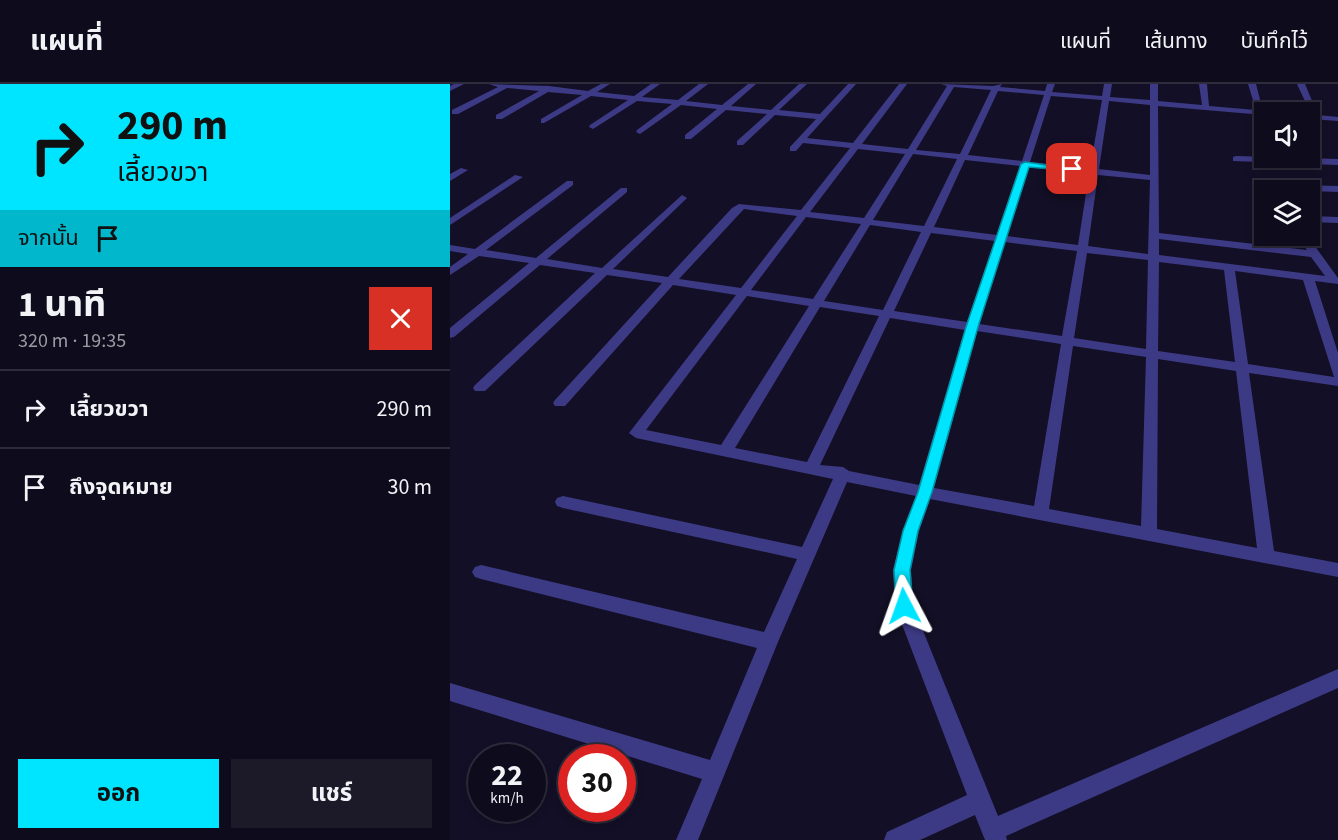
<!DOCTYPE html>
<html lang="th">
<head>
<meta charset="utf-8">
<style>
	body { margin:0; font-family:"Source Sans 3","Noto Sans Thai",sans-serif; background:#1c1929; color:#f1f3f6; height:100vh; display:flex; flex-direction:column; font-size:22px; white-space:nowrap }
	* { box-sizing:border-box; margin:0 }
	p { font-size:20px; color:#9b9ba3 }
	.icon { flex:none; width:33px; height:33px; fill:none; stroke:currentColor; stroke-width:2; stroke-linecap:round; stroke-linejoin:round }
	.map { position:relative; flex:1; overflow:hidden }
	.sheet { display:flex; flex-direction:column; background:#0e0b1c; width:450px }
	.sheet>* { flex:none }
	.hud { background:#00e5ff; color:#111; overflow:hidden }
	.tools { position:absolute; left:804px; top:18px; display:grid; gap:12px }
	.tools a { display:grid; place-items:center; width:66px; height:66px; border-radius:0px; background:#0e0b1c; box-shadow:0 3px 9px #0003,0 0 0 2px #2e2b3b; font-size:30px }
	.speed { position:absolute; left:18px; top:660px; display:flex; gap:12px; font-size:30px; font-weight:700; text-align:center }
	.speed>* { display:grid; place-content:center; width:78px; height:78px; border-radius:50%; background:#0e0b1c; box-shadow:0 3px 9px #0003,0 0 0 2px #2e2b3b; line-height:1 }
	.speed small { font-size:15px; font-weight:400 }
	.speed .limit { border:9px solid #d22; background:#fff; color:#111 }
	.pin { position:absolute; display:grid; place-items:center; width:51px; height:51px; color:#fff; margin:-26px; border-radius:12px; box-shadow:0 3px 9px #0006 }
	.me { position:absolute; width:66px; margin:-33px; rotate:356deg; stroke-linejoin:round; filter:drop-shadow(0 0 4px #0008) }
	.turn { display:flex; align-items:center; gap:21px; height:126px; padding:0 18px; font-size:27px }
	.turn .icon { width:78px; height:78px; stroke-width:2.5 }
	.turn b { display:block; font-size:42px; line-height:51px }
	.then { display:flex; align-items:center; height:57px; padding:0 18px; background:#0003; gap:12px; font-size:22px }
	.round { display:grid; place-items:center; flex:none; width:63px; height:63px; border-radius:0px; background:#1c1929 }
	.summary { display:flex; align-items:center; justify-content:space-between; height:102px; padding:0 18px }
	h1 { font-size:36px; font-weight:700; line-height:45px }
	.cta { display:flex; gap:12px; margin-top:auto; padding:12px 18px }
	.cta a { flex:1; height:69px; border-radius:0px; background:#00e5ff; color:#111; font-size:24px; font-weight:700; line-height:69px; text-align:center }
	.cta a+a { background:#1c1929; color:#f1f3f6 }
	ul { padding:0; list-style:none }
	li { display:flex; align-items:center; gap:18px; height:78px; padding:0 18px; border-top:2px solid #2e2b3b }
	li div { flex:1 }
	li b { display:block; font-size:22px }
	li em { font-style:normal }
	header { display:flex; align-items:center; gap:36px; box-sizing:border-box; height:84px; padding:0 30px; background:#0e0b1c; border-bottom:2px solid #2e2b3b }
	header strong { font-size:28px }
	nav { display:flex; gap:33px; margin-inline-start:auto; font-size:21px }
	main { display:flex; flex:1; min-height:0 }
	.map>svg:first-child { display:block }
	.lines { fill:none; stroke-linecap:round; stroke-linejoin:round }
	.street { fill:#3d3a85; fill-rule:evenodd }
	.route { fill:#00e5ff; stroke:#0095a6; stroke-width:1.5 }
</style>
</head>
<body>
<header>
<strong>แผนที่</strong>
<nav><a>แผนที่</a><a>เส้นทาง</a><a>บันทึกไว้</a></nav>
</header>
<main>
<section class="sheet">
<div class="hud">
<div class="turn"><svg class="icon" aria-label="right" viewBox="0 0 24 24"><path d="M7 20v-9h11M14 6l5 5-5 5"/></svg><div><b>290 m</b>เลี้ยวขวา</div></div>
<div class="then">จากนั้น<svg class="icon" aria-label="arrive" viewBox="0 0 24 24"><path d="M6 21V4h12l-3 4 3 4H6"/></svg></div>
</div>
<div class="summary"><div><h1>1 นาที</h1><p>320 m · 19:35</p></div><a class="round" style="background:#d93025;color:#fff"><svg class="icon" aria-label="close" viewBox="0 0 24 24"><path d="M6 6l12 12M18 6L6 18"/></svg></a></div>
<ul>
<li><svg class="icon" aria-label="right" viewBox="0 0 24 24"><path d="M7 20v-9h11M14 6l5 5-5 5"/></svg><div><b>เลี้ยวขวา</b></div><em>290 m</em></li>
<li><svg class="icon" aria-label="arrive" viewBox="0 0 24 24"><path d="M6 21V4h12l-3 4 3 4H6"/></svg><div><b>ถึงจุดหมาย</b></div><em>30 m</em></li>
</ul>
<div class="cta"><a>ออก</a><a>แชร์</a></div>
</section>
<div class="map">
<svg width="888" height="756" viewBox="0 0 888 756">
	<rect width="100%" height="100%" fill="#130f26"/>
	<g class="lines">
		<g class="street">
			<polygon points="4,0 14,0 0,7 0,2"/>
			<path d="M39,0L99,2L138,7L151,0H160L147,8L184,12L201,0H210L192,13L228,16L249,0H258L236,17L272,21L298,0H306L281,22L321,26L349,0H357L329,26L370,30L398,0H406L357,54L403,59L449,0H457L412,60L458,65L497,2L491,0L543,2L552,0L550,3L595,7L597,0H605L602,8L652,12L654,0H662L660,13L700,16V0H708V17L752,21L749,0H757L759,22L806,26L798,0H806L813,27L817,28H814V31L708,22L709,149L857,166L850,156L859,154L888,194V200L865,197L888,269V302L799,289L824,467L888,479V493L480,415L469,447L461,486L463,522L548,732L888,585V604L556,752L557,756H535L525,731L470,756H434L437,748L517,711L445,522L443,486L453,447L466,412L397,398L328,558L248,756H226L252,695L0,617V599L260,676L307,564L31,495L25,493L22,488L25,483L31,481L314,548L347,475L113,424L107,422L105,418L107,414L113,412L352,463L383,395L186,354L179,349L286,211L223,201L115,322H105L103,319L105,316L212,199L157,191L35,307H25L23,304L25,301L145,189L90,181L4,253L0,254V244L79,179L29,172L0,191V183L18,170L0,167V161L25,165L117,97H123V101L36,166L86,174L171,104H177V108L97,175L152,184L232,111L237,114L235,116L163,185L218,193L282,124L289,120L351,126L400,64L353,59L346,67H340V63L366,35L325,31L293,61H287V57L317,30L276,26L241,55H235V51L267,25L231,21L190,50L186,48L187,46L222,20L187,17L143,45L139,43L140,41L178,16L141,12L94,39H91V35L132,11L98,8L52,35H46V31L89,7L57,4L8,30H2V26L48,3ZM504,3L541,6L510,70L466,66ZM548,7L594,11L572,77L518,71ZM601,12L652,16L640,84L580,78ZM659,17L700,21V91L649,85ZM408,65L455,70L414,134L360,128ZM463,70L507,75L474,142L423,136ZM515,76L570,82L547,151L484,143ZM578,83L639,90L628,161L557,152ZM648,91L700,96L698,170L638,162ZM294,125L347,132L291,204L229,195ZM356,133L411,140L363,215L301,206ZM420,141L471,148L433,226L374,217ZM481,149L545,157L517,238L444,227ZM709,155L861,173L875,192L709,171ZM555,158L627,167L612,252L529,240ZM637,169L698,176L696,265L624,254ZM709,178L774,186L785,278L708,267ZM785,187L853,196L884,293L798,280ZM297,212L359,222L271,361L196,346ZM370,223L429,232L357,378L285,364ZM440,234L515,246L469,401L399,387L393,383L370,381ZM527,247L611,260L584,422L484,404ZM623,262L696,273L691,442L599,425ZM708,275L786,287L807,464L707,445Z"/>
			<polygon points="847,0 855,0 868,31 888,33 888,37 860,35 860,28"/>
			<polygon points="786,72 888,75 888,81 783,77 783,73"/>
			<polygon points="11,84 18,86 0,97 0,90"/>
			<polygon points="65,91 73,93 0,141 0,134"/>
			<polygon points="810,100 888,102 888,108 807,105 805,103"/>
			<polygon points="860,132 888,133 888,139 860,138"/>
		</g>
	</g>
	<polygon class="route" points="575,78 626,85 622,87 579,83 528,243 482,408 468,447 460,486 463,522 460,527 449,527 446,522 444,486 453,447 468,408 516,243 571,80"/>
</svg>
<div class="tools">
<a><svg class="icon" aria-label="sound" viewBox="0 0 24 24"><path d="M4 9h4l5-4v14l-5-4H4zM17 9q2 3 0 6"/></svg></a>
<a><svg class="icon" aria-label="layers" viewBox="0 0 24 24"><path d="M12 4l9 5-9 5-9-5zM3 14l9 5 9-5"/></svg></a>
</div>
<div class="speed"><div>22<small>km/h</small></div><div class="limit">30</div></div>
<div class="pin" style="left:622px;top:85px;background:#d93025"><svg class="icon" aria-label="arrive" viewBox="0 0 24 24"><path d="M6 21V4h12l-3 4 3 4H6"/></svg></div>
<svg class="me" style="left:454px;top:522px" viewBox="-20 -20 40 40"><path d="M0-17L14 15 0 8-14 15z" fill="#00e5ff" stroke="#fff" stroke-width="4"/></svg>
</div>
</main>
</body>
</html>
